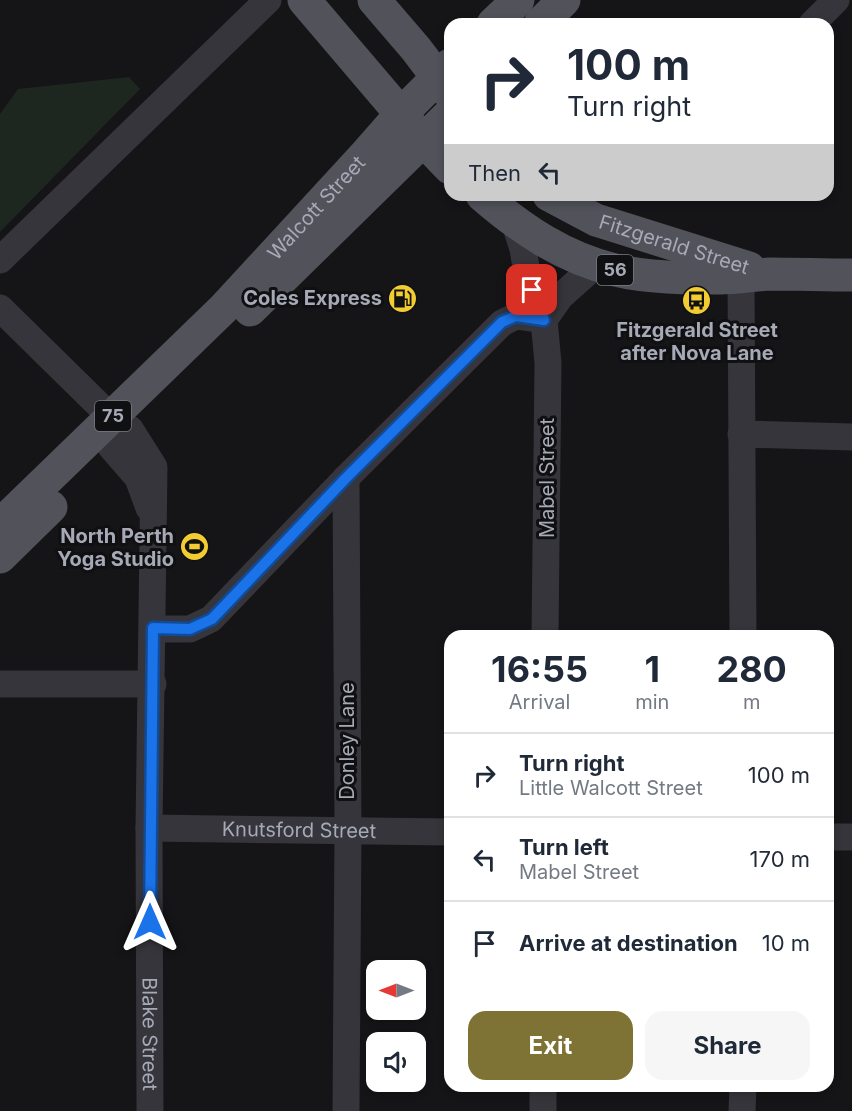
<!DOCTYPE html>
<html lang="en">
<head>
<meta charset="utf-8">
<style>
	body { margin:0; font-family:Inter,sans-serif; background:#f6f6f7; color:#1f2937; height:100vh; display:flex; flex-direction:column; font-size:22px; white-space:nowrap }
	* { box-sizing:border-box; margin:0 }
	p { font-size:20px; color:#747a83 }
	.icon { flex:none; width:33px; height:33px; fill:none; stroke:currentColor; stroke-width:2; stroke-linecap:round; stroke-linejoin:round }
	.map { position:relative; flex:1; overflow:hidden }
	.drawer { position:absolute; left:444px; top:630px; width:390px; height:462px; display:flex; flex-direction:column; background:#fff; border-radius:18px; box-shadow:0 3px 9px #0003 }
	.drawer>* { flex:none }
	.hud { position:absolute; left:444px; top:18px; width:390px; height:183px; border-radius:18px; box-shadow:0 3px 9px #0003; background:#fff; color:#1f2937; overflow:hidden }
	.needle { width:39px; rotate:270deg }
	.controls { position:absolute; left:366px; top:960px; display:grid; gap:12px }
	.controls a { display:grid; place-items:center; width:60px; height:60px; border-radius:12px; background:#fff; box-shadow:0 3px 9px #0003; font-size:30px }
	.pin { position:absolute; display:grid; place-items:center; width:51px; height:51px; color:#fff; margin:-26px; border-radius:12px; box-shadow:0 3px 9px #0006 }
	.me { position:absolute; width:66px; margin:-33px; rotate:0deg; stroke-linejoin:round; filter:drop-shadow(0 0 4px #0008) }
	.turn { display:flex; align-items:center; gap:21px; height:126px; padding:0 24px; font-size:27px }
	.turn .icon { width:78px; height:78px; stroke-width:2.5 }
	.turn b { display:block; font-size:42px; line-height:51px }
	.then { display:flex; align-items:center; height:57px; padding:0 24px; background:#0003; gap:12px; font-size:22px }
	.eta { display:flex; justify-content:space-evenly; align-items:center; height:102px; text-align:center }
	.eta b { font-size:36px; font-weight:700; line-height:42px }
	.cta { display:flex; gap:12px; margin-top:auto; padding:12px 24px }
	.cta a { flex:1; height:69px; border-radius:18px; background:#7e7234; color:#fff; font-size:24px; font-weight:700; line-height:69px; text-align:center }
	.cta a+a { background:#f6f6f7; color:#1f2937 }
	ul { padding:0; list-style:none }
	li { display:flex; align-items:center; gap:18px; height:84px; padding:0 24px; border-top:2px solid #e0e1e3 }
	li div { flex:1 }
	li b { display:block; font-size:22px }
	li em { font-style:normal }
	.map>svg:first-child { display:block }
	.green { fill:#1e2620 }
	.lines { fill:none; stroke-linecap:round; stroke-linejoin:round }
	.minor { stroke:#35353b; stroke-width:27 }
	.major { stroke:#51525a; stroke-width:33 }
	.route-casing { stroke:#114b97; stroke-width:15 }
	.route { stroke:#1a73e8; stroke-width:10 }
	.labels { text-anchor:middle; stroke-width:6; stroke-linejoin:round; paint-order:stroke }
	.shield { fill:#100f11; stroke:#797b84; stroke-width:1.5 }
	.shield-label { font-size:18px; font-weight:bold; fill:#a6a9b6 }
	.street-label { font-size:20px; fill:#a6a9b6; stroke:#100f11 }
	.poi-label { font-size:20px; font-weight:bold; fill:#a6a9b6; stroke:#100f11; text-anchor:end }
</style>
</head>
<body>
<div class="map">
<svg width="852" height="1111" viewBox="0 0 852 1111">
	<rect width="100%" height="100%" fill="#151416"/>
	<polygon class="green" points="129,77 140,89 0,232 0,114 18,89"/>
	<g class="lines">
		<g class="minor">
			<polyline points="812,24 836,0"/>
			<polyline points="515,224 523,249 528,279 544,320 548,363 545,636"/>
			<polyline points="0,260 268,0"/>
			<polyline points="741,277 743,636"/>
			<path id="s1" d="M0,308L112,418L130,429L154,467L149,828L150,1111"/>
			<polyline points="544,320 560,297 597,264"/>
			<polyline points="112,418 111,447 138,478 149,508"/>
			<polyline points="741,434 852,437"/>
			<polyline points="153,629 190,629 211,619 346,478 502,323 516,316 544,320"/>
			<polyline points="0,684 153,684"/>
			<path id="s2" d="M149,828L450,832"/>
			<polyline points="828,837 852,837"/>
			<polyline points="346,1111 348,831 346,478"/>
			<polyline points="543,1111 543,1086"/>
			<polyline points="742,1111 743,1086"/>
		</g>
		<g class="major">
			<polyline points="304,0 424,141 450,168"/>
			<polyline points="374,0 416,49 450,94"/>
			<polyline points="493,24 518,0"/>
			<polyline points="540,24 564,0"/>
			<path d="M482,195C521,229 564,258 615,270C647,278 687,278 720,278C737,278 753,275 770,274C797,274 825,275 852,275"/>
			<path id="s3" d="M549,195L596,220L749,268"/>
			<polyline points="250,310 450,114"/>
			<path id="s4" d="M0,525L225,307L366,154L402,113L450,65"/>
			<polyline points="0,557 51,507"/>
		</g>
	</g>
	<g class="lines">
		<defs>
			<polyline id="route" points="150,922 153,628 190,629 212,619 346,478 502,322 516,316 544,320 532,290"/>
		</defs>
		<use href="#route" class="route-casing"/>
		<use href="#route" class="route"/>
	</g>
	<defs>
		<symbol id="fuel-disc" viewBox="-11 -11 22 22"><circle r="9.5" fill="#f2cc31" stroke="#100f11"/><path d="M-5.5-6h7V0h2V4h1.3V-2.5L3-4.5l.8-.8L6-3V5H2.5V1h-1V6h-7ZM-4.2-4.7v3.2H.2V-4.7Z" fill="#111"/></symbol>
		<symbol id="bus-disc" viewBox="-11 -11 22 22"><circle r="9.5" fill="#f2cc31" stroke="#100f11"/><path d="M-5-6H5V4H4V6H2V4H-2V6H-4V4H-5ZM-3.5-4V0h7V-4ZM-3.5 1.2v1.5H-2V1.2ZM2 1.2v1.5H3.5V1.2Z" fill="#111"/></symbol>
		<symbol id="stadium-disc" viewBox="-11 -11 22 22"><circle r="9.5" fill="#f2cc31" stroke="#100f11"/><path d="M0-5a6.5 5 0 1 0 0 10a6.5 5 0 1 0 0-10ZM-3.5-1.8h7v3.6h-7Z" fill="#111"/></symbol>
	</defs>
	<g fill-rule="evenodd">
		<use href="#fuel-disc" x="386" y="282" width="33" height="33"/>
		<use href="#bus-disc" x="680" y="284" width="33" height="33"/>
		<use href="#stadium-disc" x="178" y="530" width="33" height="33"/>
	</g>
	<g class="labels">
		<g class="shield">
			<rect x="597" y="255" width="36" height="30" rx="4.5"/>
			<rect x="95" y="401" width="36" height="30" rx="4.5"/>
		</g>
		<g class="shield-label">
			<text x="615" y="276">56</text>
			<text x="113" y="422">75</text>
		</g>
		<g class="street-label">
			<text dy="7" stroke="none"><textPath href="#s4" startOffset="448">Walcott Street</textPath></text>
			<text dy="7" stroke="none"><textPath href="#s3" startOffset="135">Fitzgerald Street</textPath></text>
			<text transform="translate(547 478) rotate(-90)" y="7">Mabel Street</text>
			<text transform="translate(347 741) rotate(-90)" y="7">Donley Lane</text>
			<text dy="7" stroke="none"><textPath href="#s2" startOffset="150">Knutsford Street</textPath></text>
			<text dy="7" stroke="none"><textPath href="#s1" startOffset="790">Blake Street</textPath></text>
		</g>
		<g class="poi-label">
			<text x="382" y="305">Coles Express</text>
			<text x="697" y="337" text-anchor="middle">Fitzgerald Street<tspan x="697" dy="23">after Nova Lane</tspan></text>
			<text x="174" y="543">North Perth<tspan x="174" dy="23">Yoga Studio</tspan></text>
		</g>
	</g>
</svg>
<div class="controls">
<a><svg class="needle" viewBox="-14 -14 28 28"><path d="M0-13l5 13h-10z" fill="#e53935"/><path d="M0 13l5-13h-10z" fill="#747a83"/></svg></a>
<a><svg class="icon" aria-label="sound" viewBox="0 0 24 24"><path d="M4 9h4l5-4v14l-5-4H4zM17 9q2 3 0 6"/></svg></a>
</div>
<div class="pin" style="left:532px;top:290px;background:#d93025"><svg class="icon" aria-label="arrive" viewBox="0 0 24 24"><path d="M6 21V4h12l-3 4 3 4H6"/></svg></div>
<svg class="me" style="left:150px;top:922px" viewBox="-20 -20 40 40"><path d="M0-17L14 15 0 8-14 15z" fill="#1a73e8" stroke="#fff" stroke-width="4"/></svg>
<div class="hud">
<div class="turn"><svg class="icon" aria-label="right" viewBox="0 0 24 24"><path d="M7 20v-9h11M14 6l5 5-5 5"/></svg><div><b>100 m</b>Turn right</div></div>
<div class="then">Then<svg class="icon" aria-label="left" viewBox="0 0 24 24"><path d="M17 20v-9H6M10 6l-5 5 5 5"/></svg></div>
</div>
<section class="drawer">
<div class="eta">
<div><b>16:55</b><p>Arrival</p></div>
<div><b>1</b><p>min</p></div>
<div><b>280</b><p>m</p></div>
</div>
<ul>
<li><svg class="icon" aria-label="right" viewBox="0 0 24 24"><path d="M7 20v-9h11M14 6l5 5-5 5"/></svg><div><b>Turn right</b><p>Little Walcott Street</p></div><em>100 m</em></li>
<li><svg class="icon" aria-label="left" viewBox="0 0 24 24"><path d="M17 20v-9H6M10 6l-5 5 5 5"/></svg><div><b>Turn left</b><p>Mabel Street</p></div><em>170 m</em></li>
<li><svg class="icon" aria-label="arrive" viewBox="0 0 24 24"><path d="M6 21V4h12l-3 4 3 4H6"/></svg><div><b>Arrive at destination</b></div><em>10 m</em></li>
</ul>
<div class="cta"><a>Exit</a><a>Share</a></div>
</section>
</div>
</body>
</html>
